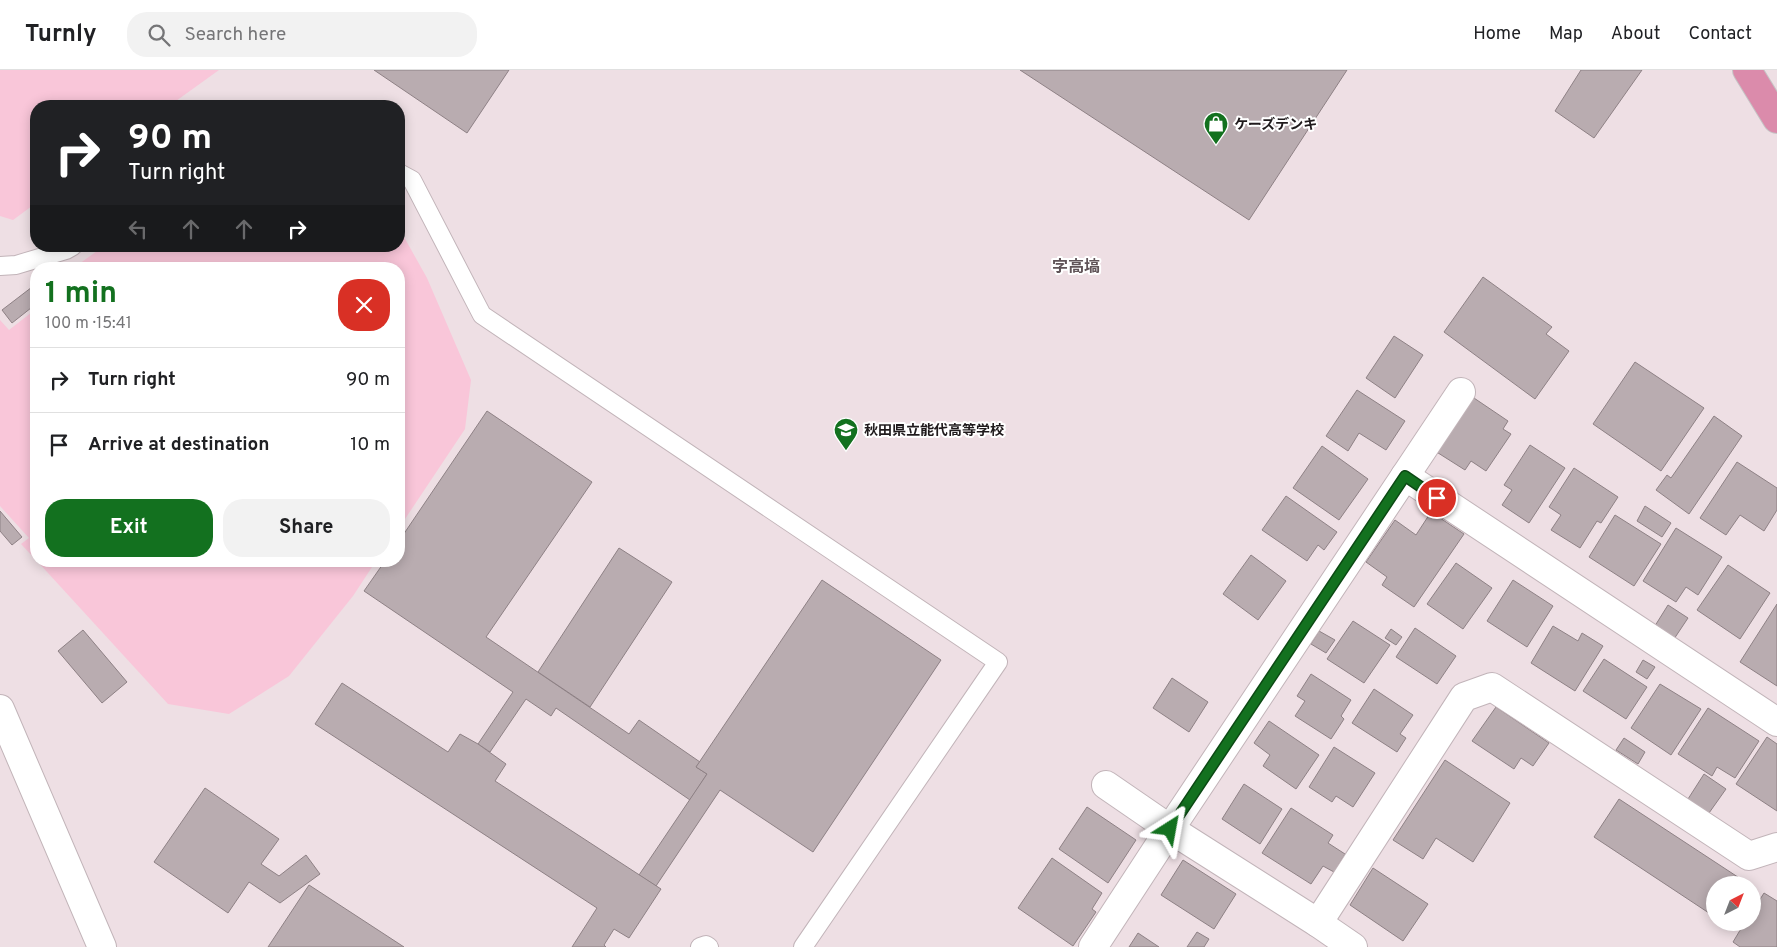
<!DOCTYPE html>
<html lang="en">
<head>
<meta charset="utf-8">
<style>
	body { margin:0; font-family:Overpass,"Noto Sans JP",sans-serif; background:#f2f2f2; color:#202124; height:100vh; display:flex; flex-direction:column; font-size:19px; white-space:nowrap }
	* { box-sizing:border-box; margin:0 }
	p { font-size:16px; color:#757577 }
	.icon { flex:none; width:28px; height:28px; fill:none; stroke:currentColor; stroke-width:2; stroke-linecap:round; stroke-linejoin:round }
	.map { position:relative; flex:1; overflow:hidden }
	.side { position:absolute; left:30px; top:192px; width:375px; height:305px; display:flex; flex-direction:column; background:#fff; border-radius:20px; box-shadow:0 2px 12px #0003 }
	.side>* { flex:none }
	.hud { position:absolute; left:30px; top:30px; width:375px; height:152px; border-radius:20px; box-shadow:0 2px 12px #0003; background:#202124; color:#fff; overflow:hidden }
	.needle { width:32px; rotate:42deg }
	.fabs { position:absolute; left:1706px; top:806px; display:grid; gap:10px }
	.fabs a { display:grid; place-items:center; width:55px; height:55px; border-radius:50%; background:#fff; box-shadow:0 2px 12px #0003; font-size:25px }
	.pin { position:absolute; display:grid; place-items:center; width:42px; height:42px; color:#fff; margin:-21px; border:2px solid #fff; border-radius:50%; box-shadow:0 1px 5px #0007 }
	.me { position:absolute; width:55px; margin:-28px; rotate:34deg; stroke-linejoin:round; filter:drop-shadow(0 0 4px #0008) }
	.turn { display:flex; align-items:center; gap:18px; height:105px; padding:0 15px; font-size:22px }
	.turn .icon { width:65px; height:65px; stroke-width:2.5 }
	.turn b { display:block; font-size:35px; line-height:42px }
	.lanes { display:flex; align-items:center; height:48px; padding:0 15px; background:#0003; justify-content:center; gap:25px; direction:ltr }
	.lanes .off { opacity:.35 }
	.round { display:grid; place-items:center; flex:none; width:52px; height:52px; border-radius:20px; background:#f2f2f2 }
	.head { display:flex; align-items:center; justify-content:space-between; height:85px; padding:0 15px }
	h1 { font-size:30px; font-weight:700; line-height:38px; color:#13711f }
	.button { display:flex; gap:10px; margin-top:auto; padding:10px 15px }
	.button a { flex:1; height:58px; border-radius:20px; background:#13711f; color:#fff; font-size:20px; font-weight:700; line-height:58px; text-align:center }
	.button a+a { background:#f2f2f2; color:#202124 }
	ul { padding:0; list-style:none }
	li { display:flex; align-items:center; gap:15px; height:65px; padding:0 15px; border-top:1px solid #e0e0e0 }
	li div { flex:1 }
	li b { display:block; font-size:19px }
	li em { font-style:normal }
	header { display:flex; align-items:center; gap:30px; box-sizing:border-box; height:70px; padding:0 25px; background:#fff; border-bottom:1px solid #e0e0e0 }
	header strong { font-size:24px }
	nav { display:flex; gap:28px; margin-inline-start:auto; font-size:18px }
	.search { width:350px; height:45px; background:#f2f2f2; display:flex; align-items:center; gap:12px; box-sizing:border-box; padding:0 18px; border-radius:20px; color:#757577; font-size:19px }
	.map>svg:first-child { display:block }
	.green { fill:#f9c6d9 }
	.building { fill:#b9acb0; stroke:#8e8185 }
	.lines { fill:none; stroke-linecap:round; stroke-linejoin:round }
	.lane-casing { stroke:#c2b4b9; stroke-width:20 }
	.street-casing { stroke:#c2b4b9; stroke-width:30 }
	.highway-casing { stroke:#c5c3c4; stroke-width:30 }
	.lane { stroke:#fff; stroke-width:18 }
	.street { stroke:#fff; stroke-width:28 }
	.highway { stroke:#db8bab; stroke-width:28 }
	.route-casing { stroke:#0c4914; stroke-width:12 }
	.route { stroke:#13711f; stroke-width:9 }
	.labels { text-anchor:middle; stroke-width:4; stroke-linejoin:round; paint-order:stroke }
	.poi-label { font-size:14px; font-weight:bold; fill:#1f1a1c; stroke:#fff; text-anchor:start }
	.quarter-label { font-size:16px; font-weight:bold; fill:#605458; stroke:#fff }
</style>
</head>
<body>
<header>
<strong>Turnly</strong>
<div class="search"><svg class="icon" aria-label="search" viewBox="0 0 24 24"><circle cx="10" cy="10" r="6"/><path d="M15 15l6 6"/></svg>Search here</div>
<nav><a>Home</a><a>Map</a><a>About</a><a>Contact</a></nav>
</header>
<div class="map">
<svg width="1777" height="877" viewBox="0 0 1777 877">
	<rect width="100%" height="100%" fill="#eedfe4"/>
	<g class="green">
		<polygon points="0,0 219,0 169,36 36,36 36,133 13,150 0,146"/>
		<polygon points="399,158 427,208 471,310 465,359 399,458 399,199 72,199 104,176 399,176"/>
		<polygon points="36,239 36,490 21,474 29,468 0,436 0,250 9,260"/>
		<polygon points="37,491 376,491 353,526 289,606 229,644 168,634"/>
	</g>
	<g class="building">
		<polygon points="374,0 509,0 467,63"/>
		<polygon points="1020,0 1347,0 1249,150"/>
		<polygon points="1581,0 1642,0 1594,68 1555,41"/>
		<polygon points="1483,207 1552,257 1546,264 1569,281 1535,329 1444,262"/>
		<polygon points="36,214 36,234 12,253 2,240"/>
		<polygon points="1394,266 1423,285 1395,328 1366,308"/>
		<polygon points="1635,292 1704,338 1661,401 1593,354"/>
		<polygon points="1357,320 1405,351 1386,380 1359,363 1348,381 1326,366"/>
		<polygon points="1471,326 1508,351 1503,359 1511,364 1486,401 1471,391 1465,400 1435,381"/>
		<polygon points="487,341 592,412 486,567 629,664 639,650 700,692 696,697 707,704 690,730 556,638 551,646 526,629 490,682 478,674 513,622 364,521 385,491 399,491 399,471"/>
		<polygon points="1714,346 1742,366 1689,444 1656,420 1667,405 1671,408"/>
		<polygon points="1530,375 1565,398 1529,453 1502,435 1512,420 1504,415"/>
		<polygon points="1322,376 1368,409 1339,450 1293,418"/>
		<polygon points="1737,392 1777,418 1777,440 1764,461 1740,445 1726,465 1700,448"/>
		<polygon points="1574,398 1618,427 1601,453 1597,451 1580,478 1551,460 1561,445 1549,437"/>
		<polygon points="1286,426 1337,462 1324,480 1318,475 1307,491 1262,460"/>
		<polygon points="1645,436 1671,453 1662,467 1637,451"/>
		<polygon points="0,441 22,467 12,475 0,461"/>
		<polygon points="1431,442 1464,464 1414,537 1382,515 1387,507 1366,492 1395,450 1416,465"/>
		<polygon points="1615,445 1661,474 1634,516 1589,487"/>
		<polygon points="1676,458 1722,487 1698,525 1686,517 1676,532 1643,511"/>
		<polygon points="619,478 672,512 590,637 538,602"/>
		<polygon points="1251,485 1286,511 1258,550 1223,524"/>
		<polygon points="1456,493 1492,518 1463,559 1427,534"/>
		<polygon points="1728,495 1770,523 1740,569 1697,540"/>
		<polygon points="822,510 941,590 813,782 720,720 656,816 639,805 707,704 696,697"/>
		<polygon points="1513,510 1553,536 1527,577 1487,551"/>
		<polygon points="1777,534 1777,616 1740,592"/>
		<polygon points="1668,535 1688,548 1672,572 1653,559"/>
		<polygon points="1353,551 1390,575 1364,613 1327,589"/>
		<polygon points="1553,556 1578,571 1582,563 1603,576 1575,621 1531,593"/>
		<polygon points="1415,558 1456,586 1437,614 1396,587"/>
		<polygon points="1391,559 1402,567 1396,575 1385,568"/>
		<polygon points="83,560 127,612 102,633 58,581"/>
		<polygon points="1319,561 1335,570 1326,583 1311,574"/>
		<polygon points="1604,589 1647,617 1626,649 1583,621"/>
		<polygon points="1643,590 1655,597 1647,609 1636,602"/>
		<polygon points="1311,604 1351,630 1341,646 1344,649 1331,669 1295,646 1305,631 1297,626"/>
		<polygon points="1172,608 1208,632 1189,662 1153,638"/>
		<polygon points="342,613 448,682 460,664 478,674 506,694 495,711 661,819 629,868 614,859 604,875 606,877 572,877 597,838 315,654"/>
		<polygon points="1660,614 1701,639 1671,685 1631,658"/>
		<polygon points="1374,619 1413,645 1400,664 1406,668 1397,682 1352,653"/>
		<polygon points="1496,637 1549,673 1533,696 1521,688 1514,699 1472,671"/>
		<polygon points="1708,638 1759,671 1735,708 1717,697 1712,706 1678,684"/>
		<polygon points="1269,651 1319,685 1296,719 1263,696 1270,685 1254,673"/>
		<polygon points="1767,667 1777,674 1777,741 1736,714"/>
		<polygon points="1624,668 1645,682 1638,694 1616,680"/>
		<polygon points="1334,677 1375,703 1353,737 1336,726 1332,732 1309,717"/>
		<polygon points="1445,690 1510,733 1473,792 1436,768 1423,789 1393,770"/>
		<polygon points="1704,704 1726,719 1709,743 1688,729"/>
		<polygon points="1244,714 1282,739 1260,774 1222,749"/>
		<polygon points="205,718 279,769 261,794 279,806 306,785 320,804 280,833 249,812 228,843 154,792"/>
		<polygon points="1619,729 1750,815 1715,815 1715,847 1594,767"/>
		<polygon points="1087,737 1136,770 1108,813 1059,779"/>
		<polygon points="1291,738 1333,765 1328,773 1345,784 1334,802 1323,796 1311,814 1262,783"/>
		<polygon points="1052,788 1102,823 1092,839 1096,842 1073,876 1018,838"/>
		<polygon points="1183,790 1236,824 1214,859 1161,825"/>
		<polygon points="1373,798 1428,834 1403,871 1350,835"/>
		<polygon points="309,815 404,877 268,877"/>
		<polygon points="1764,823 1777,831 1777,877 1740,877 1733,872 1745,852 1752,852 1752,842"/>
		<polygon points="1197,862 1209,869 1204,877 1187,877"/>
		<polygon points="1138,863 1159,877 1129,877"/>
	</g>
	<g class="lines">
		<defs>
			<g id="lane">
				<polyline points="399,103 412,110 482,245 998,592 803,877"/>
				<polyline points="0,196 16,195 66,180 73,176"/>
				<polyline points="700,877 706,875 709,877"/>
			</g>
			<g id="street">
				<polyline points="1405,406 1461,322"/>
				<polyline points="0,639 102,877"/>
				<polyline points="1777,652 1405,406 1170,759 1318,853 1464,627 1492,617 1749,786 1777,777"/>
				<polyline points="1318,853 1353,877"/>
				<polyline points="1093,877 1170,759 1106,715"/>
			</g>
			<polyline id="highway" points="1747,0 1777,49"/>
		</defs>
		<use href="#lane" class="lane-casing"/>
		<use href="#street" class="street-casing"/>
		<use href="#highway" class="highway-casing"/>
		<use href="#lane" class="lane"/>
		<use href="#street" class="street"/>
		<use href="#highway" class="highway"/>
	</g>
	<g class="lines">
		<defs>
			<polyline id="route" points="1170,759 1405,406 1437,428"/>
		</defs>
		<use href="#route" class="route-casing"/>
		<use href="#route" class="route"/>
	</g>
	<defs>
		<symbol id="shop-pin" viewBox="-11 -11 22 30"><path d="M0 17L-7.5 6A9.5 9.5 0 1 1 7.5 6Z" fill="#13711f" stroke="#fff"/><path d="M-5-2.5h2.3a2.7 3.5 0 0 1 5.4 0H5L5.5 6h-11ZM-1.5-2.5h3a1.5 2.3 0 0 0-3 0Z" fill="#fff"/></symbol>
		<symbol id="school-pin" viewBox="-11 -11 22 30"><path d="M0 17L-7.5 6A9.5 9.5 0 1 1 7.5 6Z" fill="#13711f" stroke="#fff"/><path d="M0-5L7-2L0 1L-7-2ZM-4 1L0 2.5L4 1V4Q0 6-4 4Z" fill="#fff"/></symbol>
	</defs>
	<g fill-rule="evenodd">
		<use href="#shop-pin" x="1202" y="40" width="28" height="38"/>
		<use href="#school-pin" x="832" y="346" width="28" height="38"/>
	</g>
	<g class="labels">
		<g class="poi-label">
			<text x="1234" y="59">ケーズデンキ</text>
			<text x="864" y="365">秋田県立能代高等学校</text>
		</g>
		<g class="quarter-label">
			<text x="1076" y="202">字高塙</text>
		</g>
	</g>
</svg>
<div class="fabs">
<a><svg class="needle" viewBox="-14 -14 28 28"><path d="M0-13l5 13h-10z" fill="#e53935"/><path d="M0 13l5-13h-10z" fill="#757577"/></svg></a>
</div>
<div class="pin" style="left:1437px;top:428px;background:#d93025"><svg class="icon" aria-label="arrive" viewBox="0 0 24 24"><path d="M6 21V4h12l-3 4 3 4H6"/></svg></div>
<svg class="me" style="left:1170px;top:759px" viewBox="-20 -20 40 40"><path d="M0-17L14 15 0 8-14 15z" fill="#13711f" stroke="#fff" stroke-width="4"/></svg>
<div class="hud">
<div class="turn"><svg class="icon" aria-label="right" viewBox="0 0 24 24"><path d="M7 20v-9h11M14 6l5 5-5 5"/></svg><div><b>90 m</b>Turn right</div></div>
<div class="lanes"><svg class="icon off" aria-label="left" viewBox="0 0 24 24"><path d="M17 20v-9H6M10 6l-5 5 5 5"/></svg><svg class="icon off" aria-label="ahead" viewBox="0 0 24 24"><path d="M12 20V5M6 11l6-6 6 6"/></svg><svg class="icon off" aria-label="ahead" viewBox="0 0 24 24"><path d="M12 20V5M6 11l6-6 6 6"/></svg><svg class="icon" aria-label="right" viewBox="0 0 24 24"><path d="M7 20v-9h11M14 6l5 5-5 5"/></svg></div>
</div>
<section class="side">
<div class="head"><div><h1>1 min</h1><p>100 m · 15:41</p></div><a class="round" style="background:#d93025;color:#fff"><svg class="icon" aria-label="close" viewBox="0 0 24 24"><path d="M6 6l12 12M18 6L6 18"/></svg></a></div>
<ul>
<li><svg class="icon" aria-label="right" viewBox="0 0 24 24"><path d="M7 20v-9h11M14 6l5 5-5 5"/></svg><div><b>Turn right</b></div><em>90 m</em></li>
<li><svg class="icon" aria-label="arrive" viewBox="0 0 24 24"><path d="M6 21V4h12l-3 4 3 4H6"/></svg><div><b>Arrive at destination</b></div><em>10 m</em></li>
</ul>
<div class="button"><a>Exit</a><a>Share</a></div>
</section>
</div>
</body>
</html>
